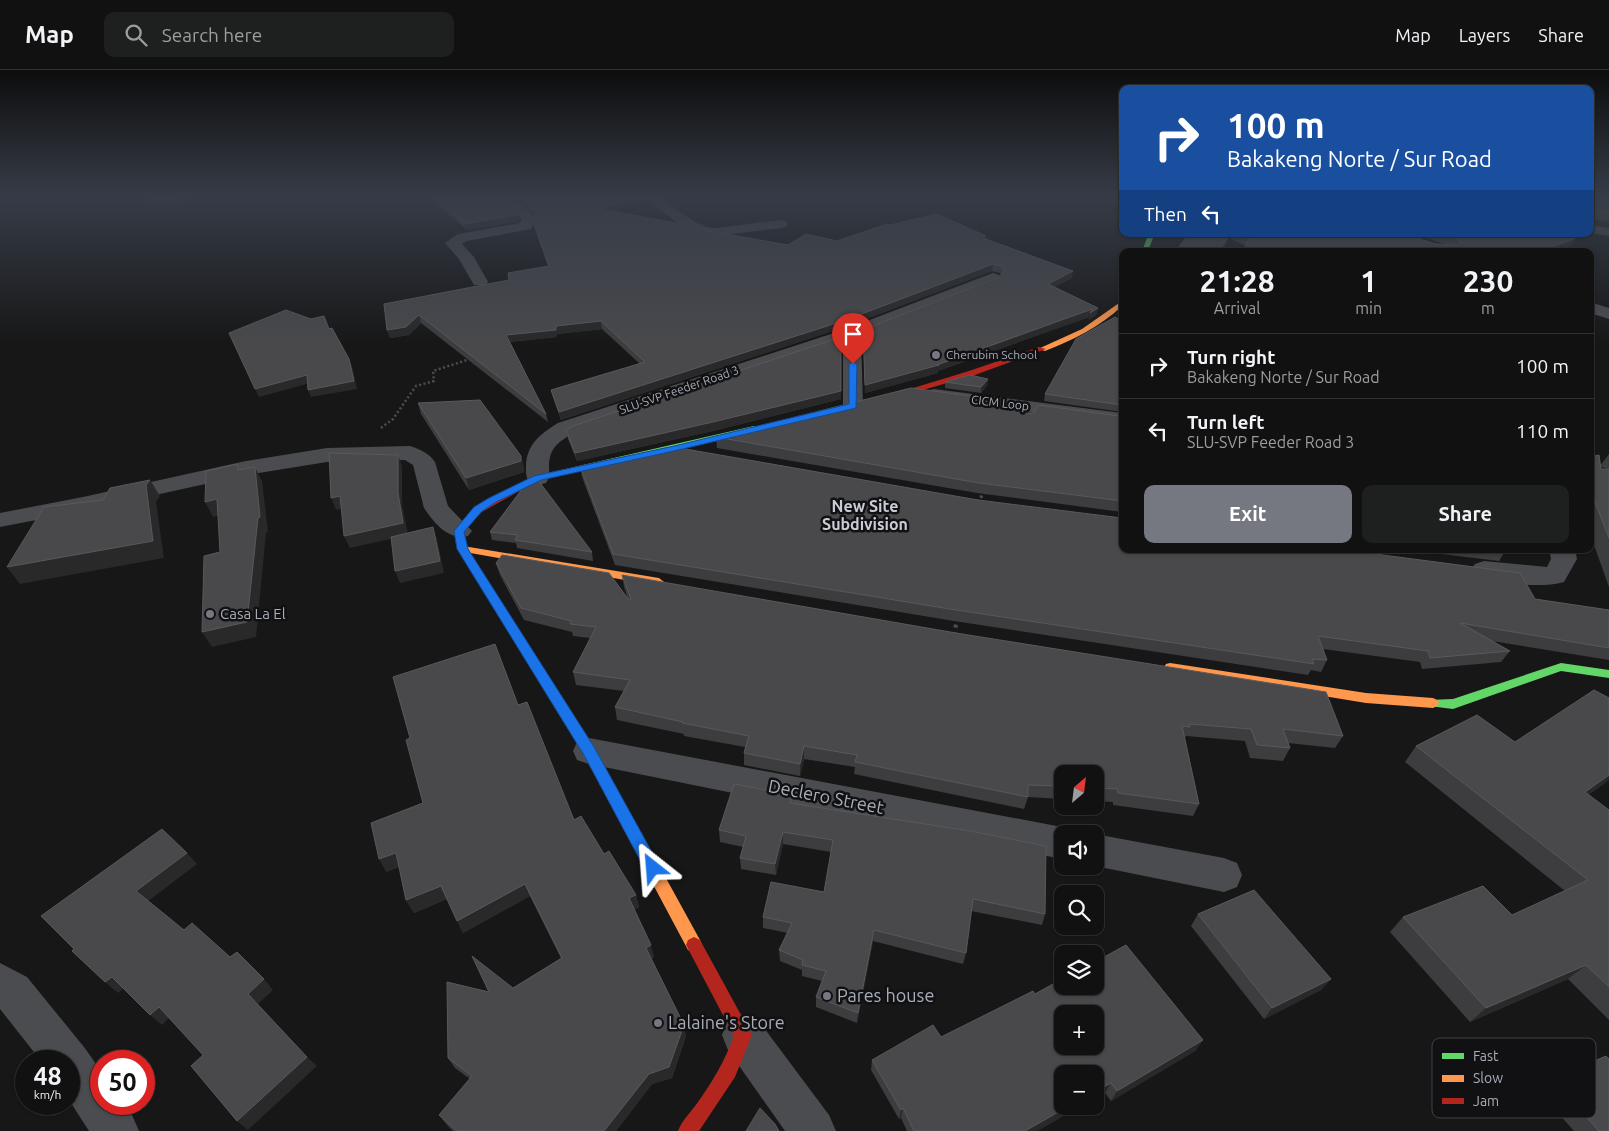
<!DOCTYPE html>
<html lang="en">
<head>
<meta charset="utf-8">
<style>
	body { margin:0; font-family:Ubuntu,sans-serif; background:#1e1f1f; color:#f1f3f6; height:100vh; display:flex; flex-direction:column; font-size:19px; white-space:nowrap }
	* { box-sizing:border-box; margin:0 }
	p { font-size:16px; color:#9c9d9f }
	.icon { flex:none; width:28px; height:28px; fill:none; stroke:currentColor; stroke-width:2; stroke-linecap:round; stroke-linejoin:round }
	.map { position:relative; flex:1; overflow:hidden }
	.sheet { position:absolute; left:1119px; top:178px; width:475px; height:305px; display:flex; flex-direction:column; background:#111; border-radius:10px; box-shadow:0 1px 4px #0004,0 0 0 1px #303131 }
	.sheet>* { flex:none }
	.banner { position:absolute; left:1119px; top:15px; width:475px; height:152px; border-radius:10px; box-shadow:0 1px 4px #0004,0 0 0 1px #303131; background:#1a4fa0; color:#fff; overflow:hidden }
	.needle { width:32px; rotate:28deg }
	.controls { position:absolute; left:1054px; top:695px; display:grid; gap:10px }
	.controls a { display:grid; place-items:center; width:50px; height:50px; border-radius:10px; background:#111; box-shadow:0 1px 4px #0004,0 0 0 1px #303131; font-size:25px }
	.speed { position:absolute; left:15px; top:980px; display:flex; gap:10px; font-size:25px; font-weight:700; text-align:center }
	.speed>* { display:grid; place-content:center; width:65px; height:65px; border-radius:50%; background:#111; box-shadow:0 1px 4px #0004,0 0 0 1px #303131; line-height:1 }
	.speed small { font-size:12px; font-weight:400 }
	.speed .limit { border:8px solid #d22; background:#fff; color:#111 }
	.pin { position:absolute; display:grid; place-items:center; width:42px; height:42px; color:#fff; margin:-51px -21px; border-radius:50% 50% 50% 0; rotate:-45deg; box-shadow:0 0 5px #0007 }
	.pin .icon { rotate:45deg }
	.me { position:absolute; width:55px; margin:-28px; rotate:332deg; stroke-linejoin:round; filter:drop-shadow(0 0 4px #0008) }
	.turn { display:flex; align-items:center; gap:18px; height:105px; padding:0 25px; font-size:22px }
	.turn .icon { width:65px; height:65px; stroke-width:2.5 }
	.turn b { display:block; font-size:35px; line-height:42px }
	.then { display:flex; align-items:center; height:48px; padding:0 25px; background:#0003; gap:10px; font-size:19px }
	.eta { display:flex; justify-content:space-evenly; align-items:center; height:85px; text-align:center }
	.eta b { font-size:30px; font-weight:700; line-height:35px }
	.button { display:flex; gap:10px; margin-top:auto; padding:10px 25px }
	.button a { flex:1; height:58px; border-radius:10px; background:#757880; color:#fff; font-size:20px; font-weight:700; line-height:58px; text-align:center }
	.button a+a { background:#1e1f1f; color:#f1f3f6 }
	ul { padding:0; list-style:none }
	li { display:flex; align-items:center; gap:15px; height:65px; padding:0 25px; border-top:1px solid #303131 }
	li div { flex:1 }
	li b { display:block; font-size:19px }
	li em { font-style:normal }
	header { display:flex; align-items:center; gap:30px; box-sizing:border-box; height:70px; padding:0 25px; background:#111; border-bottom:1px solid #303131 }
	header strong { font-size:24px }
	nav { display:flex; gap:28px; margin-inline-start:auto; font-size:18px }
	.search { width:350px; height:45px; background:#1e1f1f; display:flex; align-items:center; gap:12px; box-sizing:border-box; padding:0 18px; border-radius:10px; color:#9c9d9f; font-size:19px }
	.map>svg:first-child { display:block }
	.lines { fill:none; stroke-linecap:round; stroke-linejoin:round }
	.path-far2 { stroke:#4d4e52; stroke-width:2.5; stroke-dasharray:2 2.5; stroke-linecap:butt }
	.path-far1 { stroke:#4d4e52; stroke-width:3; stroke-dasharray:2.5 3; stroke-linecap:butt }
	.path { stroke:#4d4e52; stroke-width:4; stroke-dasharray:3 4.5; stroke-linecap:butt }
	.street { fill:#4b4c50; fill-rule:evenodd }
	.fast { fill:#63d668; fill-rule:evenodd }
	.slow { fill:#ff974d; fill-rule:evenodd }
	.jam { fill:#b3261e; fill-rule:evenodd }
	.wall { fill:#3d3d3f }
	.shaded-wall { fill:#29292a }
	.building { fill:#49494c; stroke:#58595d; fill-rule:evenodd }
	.route { fill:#1a73e8; stroke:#114b97 }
	.poi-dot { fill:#757880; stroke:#111113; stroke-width:2 }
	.labels { text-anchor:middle; stroke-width:5; stroke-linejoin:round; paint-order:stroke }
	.far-poi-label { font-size:12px; fill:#a8adb8; stroke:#111113; text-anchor:start }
	.far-street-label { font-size:12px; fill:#a8adb8; stroke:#111113 }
	.poi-label { font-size:15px; fill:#a8adb8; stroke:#111113; text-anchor:start }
	.neighbourhood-label { font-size:16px; font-weight:bold; fill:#c9ccd4; stroke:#111113 }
	.near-street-label { font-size:18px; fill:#a8adb8; stroke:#111113 }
	.near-poi-label { font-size:18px; fill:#a8adb8; stroke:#111113; text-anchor:start }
	.key { fill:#111113; stroke:#3e4045; stroke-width:1 }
	.key-label { font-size:14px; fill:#a8adb8 }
</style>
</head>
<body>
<header>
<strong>Map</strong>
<div class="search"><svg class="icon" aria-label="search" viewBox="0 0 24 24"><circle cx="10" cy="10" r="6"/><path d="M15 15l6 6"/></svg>Search here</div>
<nav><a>Map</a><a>Layers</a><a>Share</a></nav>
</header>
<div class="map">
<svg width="1609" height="1061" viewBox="0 0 1609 1061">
	<rect width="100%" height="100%" fill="#171717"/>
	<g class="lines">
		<polyline class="path-far2" points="381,358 393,349 416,316 434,311 433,301 470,289"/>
		<polyline class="path-far1" points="977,432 986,421"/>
		<polyline class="path" points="954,565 957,549"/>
		<g class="street">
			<polygon points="505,125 519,125 516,129 536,148 531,159 467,171 462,174 474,187 488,212 486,215 474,215 459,189 445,173 458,164 520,153 522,149 502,130"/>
			<polygon points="639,125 656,125 695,152 707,157 716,158 781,150 786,151 788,154 786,157 781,158 716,166 704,165 685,158"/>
			<polygon points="1590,155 1609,158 1609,166 1590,163"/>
			<path d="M993,203L999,205L1001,208L999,211L861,266L863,336L860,340L853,342L846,340L843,336V272L574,363C558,372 549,378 549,397C549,404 550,407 546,413L538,415L530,413C526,408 526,404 526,397C526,375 540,364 558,353L846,259Z"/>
			<polygon points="1590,232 1609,238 1609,249 1590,243"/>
			<polygon points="934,319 1122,343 1122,355 927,329 924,325 927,321"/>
			<path d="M410,376C420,379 430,384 435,392L448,436L472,461L468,466C449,471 434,453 424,438L413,395L405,390L327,392L246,405L83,441L0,457V443L83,427L246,391L327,378Z"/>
			<path d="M1549,479H1575L1577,489L1564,512C1538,519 1501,513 1475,506L1471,500L1475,494L1484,491L1547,497L1551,489Z"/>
			<polygon points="589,668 1062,757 1076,764 1062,764 1062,789 589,694 577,690 573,681 577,672"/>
			<polygon points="1095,764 1224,788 1237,793 1242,805 1237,817 1224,822 1095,796"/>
			<polygon points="0,893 27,907 84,977 101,1001 101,1034 124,1034 132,1045 139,1061 89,1061 69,1030 69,991 41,991 0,939"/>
			<polygon points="743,944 758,950 829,1045 836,1061 785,1061 728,980 722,965 728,950"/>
		</g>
		<g class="fast">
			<polygon points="1146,164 1152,164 1153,168 1148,181 1142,181 1147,168"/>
			<polygon points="754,356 757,357 757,361 541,410 520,420 515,417 535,406"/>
			<polygon points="1561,593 1609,600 1609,608 1561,601 1453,639 1429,636 1427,633 1429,630 1453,629"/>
		</g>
		<g class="slow">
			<path d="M1122,231V236C1100,257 1073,270 1045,281L1038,279L1082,259Z"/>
			<polygon points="463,476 659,508 664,512 659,516 459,481 458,479"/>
			<polygon points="512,554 516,555 594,677 700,870 702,875 700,880 694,883 688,880 584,685 506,558"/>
			<polygon points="1170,593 1366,623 1433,628 1437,630 1439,633 1437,636 1433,638 1366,633 1166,600 1164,597 1166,594"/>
		</g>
		<g class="jam">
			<polygon points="1039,277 1046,279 975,305 881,332 877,329 969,301"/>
			<polygon points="520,414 523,415 525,417 523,419 482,442 464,461 468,479 518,558 512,562 508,561 458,479 454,461 474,438"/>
			<path d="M694,867L700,870L752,965L735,1007L699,1061H678C682,1050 691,1042 698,1032C713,1011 725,990 734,966L686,875L688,870Z"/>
		</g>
	</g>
	<g class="wall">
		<polygon points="426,125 504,125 502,127 520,149 519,151 467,160"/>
		<polygon points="518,125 640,125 641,126 642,132 613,141 703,160 788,175 837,171 890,155 986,169 1072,208 1054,217 1098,238 1096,245 1089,250 1089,247 938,301 938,303 865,323 863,260 1001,205 1000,203 992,201 845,257 561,350 553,327 551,320 640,294 602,259 557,264 557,267 510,272 546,344 548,352 421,253 409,265 390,268 387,260 384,234 509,210 548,196 534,157 533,151 535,145 518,129"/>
		<polygon points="1590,125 1609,125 1609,152 1590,149"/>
		<polygon points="1189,164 1260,164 1271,165 1270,164 1405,164 1435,174 1447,175 1416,164 1577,164 1576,168 1571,176 1246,176 1229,168"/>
		<polygon points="1122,251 1122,342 1044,331 1045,324"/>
		<polygon points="988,309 987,315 981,323 945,318 945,312"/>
		<polygon points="971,326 971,331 1033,344 1122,348 1122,442 977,423 717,378 716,367"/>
		<polygon points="841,329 713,361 577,391 568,369 566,360"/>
		<polygon points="418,333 524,397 524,402 469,420 421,344"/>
		<polygon points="1609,384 1609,399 1601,397 1601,399 1609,399 1609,517 1590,464 1590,387 1600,396"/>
		<polygon points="580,396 1609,540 1609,590 1492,571 1510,581 1501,592 1422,599 1420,592 1323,579 1327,590 1321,602 1311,600 1308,605 954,551 615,495 582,407"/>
		<polygon points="525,415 592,482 593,491 517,478 516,473 492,470 490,462"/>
		<polygon points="1400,479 1522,479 1518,484 1505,481 1499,491"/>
		<polygon points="496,493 628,529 624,517 622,505 1343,666 1335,678 1288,673 1290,678 1283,691 1250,688 1245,671 1186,666 1185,668 1199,734 1193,746 1113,735 1113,732 1095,731 1095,704 1062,704 1062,729 1028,727 1024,739 854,704 855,697 804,689 800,706 744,695 744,683 745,677 684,666 684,664 617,650 615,637 624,621 576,615 573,602 590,568 573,566 572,562 524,550 500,505"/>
		<polygon points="1609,628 1609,710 1588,725 1609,740 1609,950 1568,909 1470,952 1390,862 1403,847 1512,845 1565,821 1405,692 1416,676 1515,672"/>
		<polygon points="518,635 574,750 604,784 636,825 639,837 634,840 654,887 651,889 686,966 672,1008 652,1014 616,1061 453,1061 447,1055 439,1045 470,1009 455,998 448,988 489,922 513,918 561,888 530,826 463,863 447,829 414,843 406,830 399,797 386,802 423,733"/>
		<polygon points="792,734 1045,844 1042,855 971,841 966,883 963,894 873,871 857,953 816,937 816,927 822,911 802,906 802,900 780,891 779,880 788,863 763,858 763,847 824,822 831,782 783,774 776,805 741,799 740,788 743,777 720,772 719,760"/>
		<polygon points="1198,844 1331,909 1321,920 1264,949 1191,856"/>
		<polygon points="1035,924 1203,970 1195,981 1111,1031 1105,1023 1095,1028 1095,1004 1062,1036 1081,1036 1037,1061 907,1061 901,1048 899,1049 871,1000 872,990 941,967"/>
		<polygon points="1552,1009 1609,1061 1574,1061 1537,1019"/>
	</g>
	<g class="shaded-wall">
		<polygon points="187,125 190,125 189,132 151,137 148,131"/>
		<polygon points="641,126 642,132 600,145 600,139"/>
		<polygon points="518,143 520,149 519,151 467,160 465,154"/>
		<polygon points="1230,164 1231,164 1229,168 1222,181 1219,181"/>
		<polygon points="1576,168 1571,176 1558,181 1541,181"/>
		<polygon points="993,194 992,201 845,257 561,350 559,342"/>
		<polygon points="1073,201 1072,208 1046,221 1048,214"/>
		<polygon points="1098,238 1096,245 1089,250 1089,247 938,301 938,303 865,323 865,315"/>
		<polygon points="419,245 421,253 409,265 390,268 387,260"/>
		<polygon points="601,251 602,259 557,264 557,267 508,272 506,265 556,256"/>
		<polygon points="349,289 352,296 357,319 311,327 308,320"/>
		<polygon points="307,305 310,313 259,327 255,319"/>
		<polygon points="988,309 987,315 981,323 981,317"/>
		<polygon points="841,321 841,329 713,361 577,391 575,383"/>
		<polygon points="398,385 402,396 402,434 408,465 350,478 344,466 398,423"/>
		<polygon points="521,386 524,397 524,402 469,420 466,408"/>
		<polygon points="255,397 262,411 268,462 266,463 256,567 212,577 202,562"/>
		<polygon points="150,410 160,426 156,432 164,488 20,514 7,497 146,415"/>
		<polygon points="340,426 345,438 336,440 331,428"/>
		<polygon points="217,429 225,444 213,447 205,432"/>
		<polygon points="433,457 437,469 444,503 400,513 395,501"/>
		<polygon points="804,676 804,689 800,706 800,694"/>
		<polygon points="1609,705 1609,710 1570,738 1585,722"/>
		<polygon points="783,762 783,774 776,805 775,794"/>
		<polygon points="187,783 197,794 147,832 136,821"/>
		<polygon points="396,783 403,795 386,802 379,789"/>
		<polygon points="525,814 530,826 463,863 457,851"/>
		<polygon points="441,816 447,829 414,843 406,830"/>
		<polygon points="636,825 639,837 632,841 629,828"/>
		<polygon points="874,860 873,871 857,953 858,943"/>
		<polygon points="651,875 654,887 649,890 646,878"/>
		<polygon points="1586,895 1568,909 1470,952 1486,938"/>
		<polygon points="112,907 124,918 118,923 105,912"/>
		<polygon points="264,909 273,920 258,934 248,924"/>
		<polygon points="1331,909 1321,920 1264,949 1272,938"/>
		<polygon points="159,937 170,947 162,955 150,945"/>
		<polygon points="684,955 686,966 672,1008 652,1014 616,1061 604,1061"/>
		<polygon points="1203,970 1195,981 1111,1031 1117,1021"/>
		<polygon points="307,987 317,996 248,1060 237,1051"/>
		<polygon points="1111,1013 1105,1023 1095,1028 1095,1022"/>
		<polygon points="1069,1036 1081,1036 1037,1061 1025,1061"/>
		<polygon points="903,1038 901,1048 899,1049 901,1040"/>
	</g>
	<g class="building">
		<polygon points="152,125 187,125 187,126 148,131"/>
		<polygon points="431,125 500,125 518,143 517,145 465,154"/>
		<polygon points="520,125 640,125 641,126 600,139 693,156 703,160 788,175 806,164 837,171 887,154 890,155 937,144 986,166 983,168 1073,201 1048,214 1098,238 1090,243 1092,239 937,295 939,295 865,315 863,260 1001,206 1004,200 1001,196 993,194 846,250 559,342 551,320 645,292 601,251 556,256 556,260 506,265 546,344 419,245 406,257 387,260 384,234 509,210 508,203 549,196 533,151 537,141"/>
		<polygon points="1590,125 1609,125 1609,143 1590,141"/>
		<polygon points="1189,164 1230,164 1219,181 1176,181"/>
		<polygon points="1240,164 1272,165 1273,164 1405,164 1435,174 1458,175 1460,173 1456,168 1443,164 1577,164 1576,168 1541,181 1244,181 1249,168"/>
		<polygon points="286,240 311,249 324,246 329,259 332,258 349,289 354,311 308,320 307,305 255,319 229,263"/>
		<polygon points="1115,247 1122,251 1122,335 1045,324 1076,269"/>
		<polygon points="841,267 841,321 713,352 575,383 566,360 573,356"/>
		<polygon points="970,305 988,309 981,317 945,312"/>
		<polygon points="911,318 971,326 968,331 1033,344 1038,335 1119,346 1119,348 1122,348 1122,431 979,413 716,367"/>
		<polygon points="480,330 521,386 521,391 466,408 418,333"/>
		<polygon points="674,377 978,430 1122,448 1122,479 1337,479 1520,503 1535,529 1609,540 1609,578 1460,553 1510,581 1430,588 1428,581 1318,566 1327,590 1312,589 1314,594 956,540 613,484 580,396"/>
		<polygon points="329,383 398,385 398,423 403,453 344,466 340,426 331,428"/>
		<polygon points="1599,385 1601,399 1609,399 1609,468 1595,432 1590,387"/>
		<polygon points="237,394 238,400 255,397 260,447 258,448 247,552 202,562 204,486 220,482 217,429 205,432 206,401"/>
		<polygon points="150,410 146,415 153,471 7,497 44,437 103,430 110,418"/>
		<polygon points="538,410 592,482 515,470 518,465 490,462 525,415"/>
		<polygon points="433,457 440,491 395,501 391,467"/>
		<polygon points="502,485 609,503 629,530 631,529 622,505 956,563 1326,622 1343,666 1283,659 1290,678 1257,675 1251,659 1189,654 1190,657 1182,656 1199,734 1118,723 1117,719 1095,718 1095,704 1062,704 1062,716 1028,715 1028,727 855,692 857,685 804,676 800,694 744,683 749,666 682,653 683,652 615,637 630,610 573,602 596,557 570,554 571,551 521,538 496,493"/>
		<polygon points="495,574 518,635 527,632 574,750 581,746 604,784 609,781 636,825 629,828 651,875 646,878 684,955 669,997 649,1004 604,1061 457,1061 439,1045 472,1006 448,988 447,912 489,922 472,886 513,918 562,888 525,814 457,851 441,816 406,830 396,783 379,789 371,753 423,733 406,670 410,668 393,607"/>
		<polygon points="1594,620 1609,628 1609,705 1585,722 1609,740 1609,917 1586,895 1486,938 1403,847 1483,816 1512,845 1588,810 1416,676 1477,645 1515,672"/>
		<polygon points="734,714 792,725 790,733 970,761 1046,776 1045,844 973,829 966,883 874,860 858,943 816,927 826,901 802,895 803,890 779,880 792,853 763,847 771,812 824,822 833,770 783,762 775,794 740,788 746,766 719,760"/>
		<polygon points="162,759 187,783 136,821 184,860 192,853 230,887 237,882 264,909 248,924 307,987 237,1051 191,996 203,985 159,937 150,945 112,907 105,912 72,881 74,879 41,846"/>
		<polygon points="1254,820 1331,909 1272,938 1198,844"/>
		<path d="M1126,875L1203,970L1117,1021L1111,1013L1095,1022V1004H1062V1036H1069L1025,1061H914L903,1038L901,1040L872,990L933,955L941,967L1033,921L1035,924L1062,909V916H1095V892ZM1062,944H1095V976H1062Z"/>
		<polygon points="1606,986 1609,989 1609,1061 1599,1061 1552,1009"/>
		<polygon points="760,1038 775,1054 779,1061 746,1061"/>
	</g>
	<linearGradient id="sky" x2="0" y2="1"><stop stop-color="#0d0d0d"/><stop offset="0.46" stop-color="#363c47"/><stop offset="1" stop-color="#363c47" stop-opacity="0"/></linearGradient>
	<rect width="1609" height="274" fill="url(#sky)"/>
	<polygon class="route" points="853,292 857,294 856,338 674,381 541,410 496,432 481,442 464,462 468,479 594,677 658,793 660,798 658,803 653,805 647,803 584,685 457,479 454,461 474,437 489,428 534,406 674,376 849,334 849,294"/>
	<g class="poi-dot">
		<circle cx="936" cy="285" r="5"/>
		<circle cx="210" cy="544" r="5"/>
		<circle cx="827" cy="926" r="5"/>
		<circle cx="658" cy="953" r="5"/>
	</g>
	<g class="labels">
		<g class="far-poi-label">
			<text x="946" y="289">Cherubim School</text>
		</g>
		<g class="far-street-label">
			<text transform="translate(679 320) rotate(-19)" y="4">SLU-SVP Feeder Road 3</text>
			<text transform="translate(1000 333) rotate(7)" y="4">CICM Loop</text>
		</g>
		<g class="poi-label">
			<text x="220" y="549">Casa La El</text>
		</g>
		<g class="neighbourhood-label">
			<text x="865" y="442">New Site<tspan x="865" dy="18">Subdivision</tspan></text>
		</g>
		<g class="near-street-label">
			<text transform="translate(826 727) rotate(11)" y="6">Declero Street</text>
		</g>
		<g class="near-poi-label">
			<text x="837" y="932">Pares house</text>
			<text x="668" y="959">Lalaine's Store</text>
		</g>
	</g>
	<rect x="1432" y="968" width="164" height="80" rx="8" class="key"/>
	<rect x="1442" y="983" width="22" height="6" fill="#63d668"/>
	<rect x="1442" y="1005" width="22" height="7" fill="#ff974d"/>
	<rect x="1442" y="1028" width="22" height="6" fill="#b3261e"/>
	<g class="key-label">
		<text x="1473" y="991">Fast</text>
		<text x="1473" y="1013">Slow</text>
		<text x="1473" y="1036">Jam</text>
	</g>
</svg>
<div class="controls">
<a><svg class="needle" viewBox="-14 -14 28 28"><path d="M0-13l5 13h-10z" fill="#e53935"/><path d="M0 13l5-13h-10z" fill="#9c9d9f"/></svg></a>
<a><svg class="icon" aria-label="sound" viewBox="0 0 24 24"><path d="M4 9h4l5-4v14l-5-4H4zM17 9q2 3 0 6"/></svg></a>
<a><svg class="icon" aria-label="search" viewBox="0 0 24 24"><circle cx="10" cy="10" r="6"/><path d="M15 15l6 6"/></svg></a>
<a><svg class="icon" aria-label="layers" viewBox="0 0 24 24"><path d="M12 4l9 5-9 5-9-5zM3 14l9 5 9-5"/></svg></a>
<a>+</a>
<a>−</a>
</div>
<div class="speed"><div>48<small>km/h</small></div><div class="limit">50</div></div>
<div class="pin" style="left:853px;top:294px;background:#d93025"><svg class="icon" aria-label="arrive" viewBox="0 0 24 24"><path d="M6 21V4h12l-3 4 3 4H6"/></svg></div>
<svg class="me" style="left:653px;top:798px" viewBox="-20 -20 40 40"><path d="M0-17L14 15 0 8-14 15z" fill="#1a73e8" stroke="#fff" stroke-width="4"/></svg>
<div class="banner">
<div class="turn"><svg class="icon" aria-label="right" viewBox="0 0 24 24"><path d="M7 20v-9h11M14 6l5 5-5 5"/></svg><div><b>100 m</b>Bakakeng Norte / Sur Road</div></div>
<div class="then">Then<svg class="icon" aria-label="left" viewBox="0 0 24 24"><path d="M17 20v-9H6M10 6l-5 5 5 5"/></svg></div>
</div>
<section class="sheet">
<div class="eta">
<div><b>21:28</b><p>Arrival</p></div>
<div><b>1</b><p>min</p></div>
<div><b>230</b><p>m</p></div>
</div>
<ul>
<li><svg class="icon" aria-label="right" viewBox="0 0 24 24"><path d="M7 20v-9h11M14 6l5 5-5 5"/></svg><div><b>Turn right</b><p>Bakakeng Norte / Sur Road</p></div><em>100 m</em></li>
<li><svg class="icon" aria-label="left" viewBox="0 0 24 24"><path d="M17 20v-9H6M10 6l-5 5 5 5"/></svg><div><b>Turn left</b><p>SLU-SVP Feeder Road 3</p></div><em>110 m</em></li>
</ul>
<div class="button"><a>Exit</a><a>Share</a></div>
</section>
</div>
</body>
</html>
